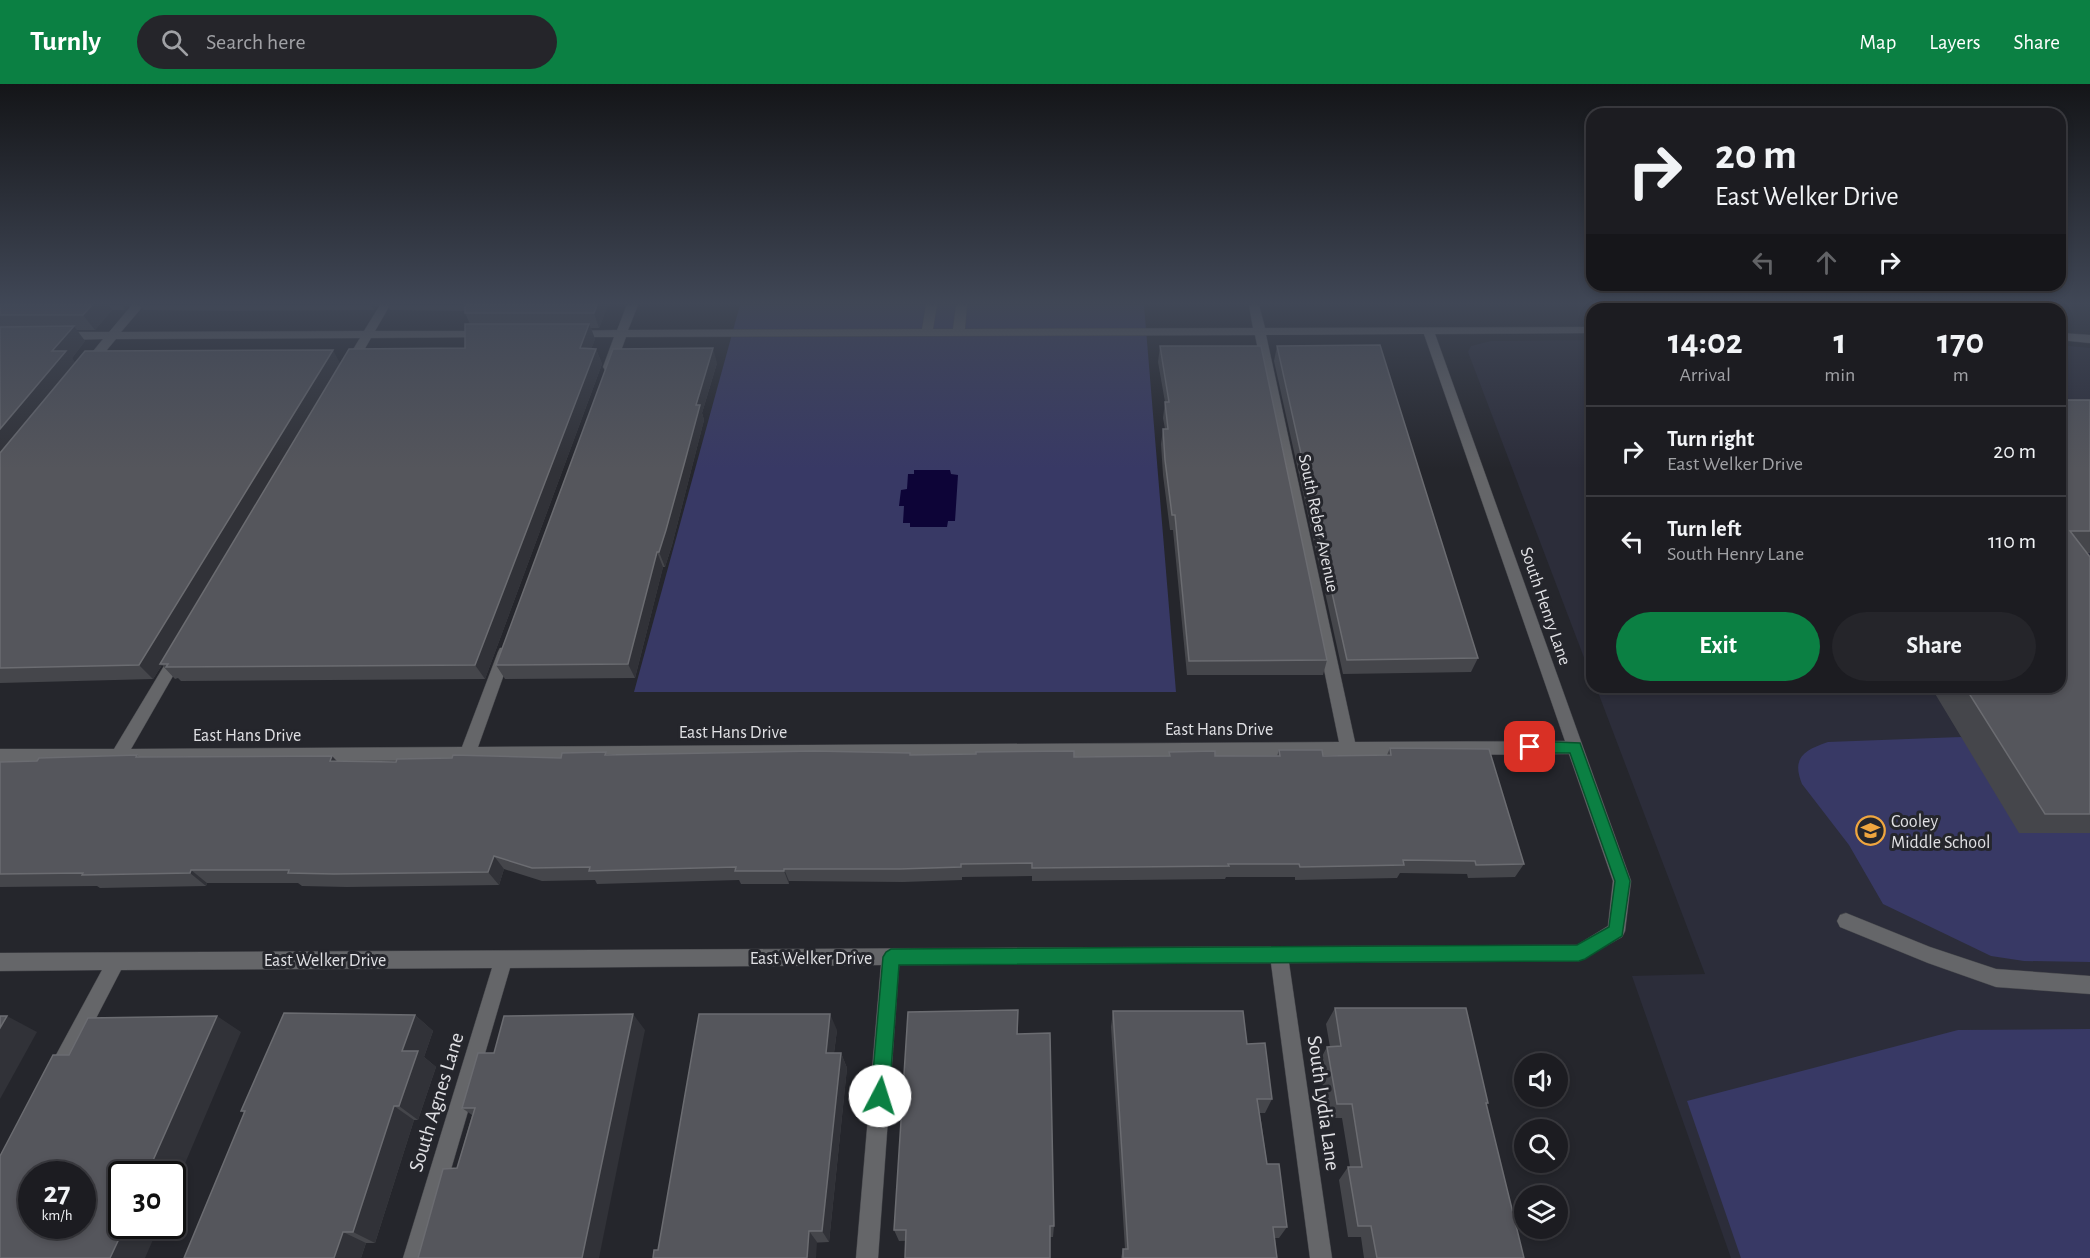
<!DOCTYPE html>
<html lang="en">
<head>
<meta charset="utf-8">
<style>
	body { margin:0; font-family:"Alegreya Sans",sans-serif; background:#25252a; color:#f1f3f6; height:100vh; display:flex; flex-direction:column; font-size:22px; white-space:nowrap }
	* { box-sizing:border-box; margin:0 }
	p { font-size:20px; color:#a0a1a5 }
	.icon { flex:none; width:33px; height:33px; fill:none; stroke:currentColor; stroke-width:2; stroke-linecap:round; stroke-linejoin:round }
	.map { position:relative; flex:1; overflow:hidden }
	.details { position:absolute; left:1586px; top:219px; width:480px; height:390px; display:flex; flex-direction:column; background:#1c1c21; border-radius:18px; box-shadow:0 3px 9px #0003,0 0 0 2px #3a3a3f }
	.details>* { flex:none }
	.hud { position:absolute; left:1586px; top:24px; width:480px; height:183px; border-radius:18px; box-shadow:0 3px 9px #0003,0 0 0 2px #3a3a3f; background:#1c1c21; color:#f1f3f6; overflow:hidden }
	.tools { position:absolute; left:1514px; top:969px; display:grid; gap:12px }
	.tools a { display:grid; place-items:center; width:54px; height:54px; border-radius:50%; background:#1c1c21; box-shadow:0 3px 9px #0003,0 0 0 2px #3a3a3f; font-size:30px }
	.speed { position:absolute; left:18px; top:1077px; display:flex; gap:12px; font-size:30px; font-weight:700; text-align:center }
	.speed>* { display:grid; place-content:center; width:78px; height:78px; border-radius:50%; background:#1c1c21; box-shadow:0 3px 9px #0003,0 0 0 2px #3a3a3f; line-height:1 }
	.speed small { font-size:15px; font-weight:400 }
	.speed .limit { border:3px solid #111; border-radius:9px; background:#fff; color:#111 }
	.pin { position:absolute; display:grid; place-items:center; width:51px; height:51px; color:#fff; margin:-26px; border-radius:12px; box-shadow:0 3px 9px #0006 }
	.me { position:absolute; width:66px; margin:-33px; rotate:5deg; stroke-linejoin:round; filter:drop-shadow(0 0 4px #0008) }
	.turn { display:flex; align-items:center; gap:21px; height:126px; padding:0 30px; font-size:27px }
	.turn .icon { width:78px; height:78px; stroke-width:2.5 }
	.turn b { display:block; font-size:42px; line-height:51px }
	.lanes { display:flex; align-items:center; height:57px; padding:0 30px; background:#0003; justify-content:center; gap:30px; direction:ltr }
	.lanes .off { opacity:.35 }
	.eta { display:flex; justify-content:space-evenly; align-items:center; height:102px; text-align:center }
	.eta b { font-size:36px; font-weight:700; line-height:42px }
	.action { display:flex; gap:12px; margin-top:auto; padding:12px 30px }
	.action a { flex:1; height:69px; border-radius:36px; background:#0b8043; color:#fff; font-size:24px; font-weight:700; line-height:69px; text-align:center }
	.action a+a { background:#25252a; color:#f1f3f6 }
	ul { padding:0; list-style:none }
	li { display:flex; align-items:center; gap:18px; height:90px; padding:0 30px; border-top:2px solid #3a3a3f }
	li div { flex:1 }
	li b { display:block; font-size:22px }
	li em { font-style:normal }
	header { display:flex; align-items:center; gap:36px; box-sizing:border-box; height:84px; padding:0 30px; background:#0b8043; color:#fff }
	header strong { font-size:28px }
	nav { display:flex; gap:33px; margin-inline-start:auto; font-size:21px }
	.search { width:420px; height:54px; background:#25252a; display:flex; align-items:center; gap:15px; box-sizing:border-box; padding:0 21px; border-radius:33px; color:#a0a1a5; font-size:22px }
	.map>svg:first-child { display:block }
	.built { fill:#2c2d3a }
	.green { fill:#383965 }
	.water { fill:#0d0437 }
	.lines { fill:none; stroke-linecap:round; stroke-linejoin:round }
	.lane-casing { stroke:#434449; stroke-width:1 }
	.street-casing { stroke:#434449; stroke-width:1 }
	.lane { fill:#656669; fill-rule:evenodd }
	.street { fill:#656669; fill-rule:evenodd }
	.wall { fill:#45464b }
	.shaded-wall { fill:#313238 }
	.building { fill:#55565c; stroke:#6b6c71; stroke-width:1.5; fill-rule:evenodd }
	.route { fill:#0b8043; stroke:#07532c; stroke-width:1.5 }
	.labels { text-anchor:middle; stroke-width:6; stroke-linejoin:round; paint-order:stroke }
	.street-label { font-size:18px; fill:#e0e0e4; stroke:#25262c }
	.poi-label { font-size:18px; fill:#e0e0e4; stroke:#25262c; text-anchor:start }
	.near-street-label { font-size:21px; fill:#e0e0e4; stroke:#25262c }
</style>
</head>
<body>
<header>
<strong>Turnly</strong>
<div class="search"><svg class="icon" aria-label="search" viewBox="0 0 24 24"><circle cx="10" cy="10" r="6"/><path d="M15 15l6 6"/></svg>Search here</div>
<nav><a>Map</a><a>Layers</a><a>Share</a></nav>
</header>
<div class="map">
<svg width="2090" height="1174" viewBox="0 0 2090 1174">
	<rect width="100%" height="100%" fill="#25262c"/>
	<g class="built">
		<polygon points="1591,256 1592,256 1591,592 1468,268 1471,262 1491,257"/>
		<polygon points="2060,261 2090,264 2090,1174 1731,1174 1632,892 1705,890 1596,603 2060,603"/>
	</g>
	<g class="green">
		<polygon points="740,221 1144,221 1176,608 634,608"/>
		<path d="M1961,653L2090,749V878L2024,877L1991,872L1883,820L1849,761L1802,700C1791,673 1805,666 1828,658Z"/>
		<polygon points="2090,945 2090,1174 1741,1174 1687,1017 1958,946"/>
	</g>
	<polygon class="water" points="914,386 950,386 951,390 958,391 955,437 948,437 947,443 910,443 910,439 903,439 904,422 899,422 901,406 907,405 908,390 914,390"/>
	<g class="lines">
		<defs>
			<polygon id="lane" points="1846,829 1930,863 1996,885 2090,892 2090,910 1996,903 1928,879 1840,843 1837,837 1840,831"/>
			<g id="street">
				<polygon points="132,221 144,221 121,248 364,247 380,221 390,221 375,247 485,247 491,250 485,253 371,254 353,285 349,286 343,282 360,254 116,255 91,285 87,286 81,282 103,255 62,256 56,252 62,248 109,248"/>
				<path d="M627,221H638L628,246L922,245L926,221H937L933,245H953L956,221H967L965,245L1253,244L1249,221H1259L1265,244L1592,243V249L1435,250L1631,797L1625,847L1622,853L1579,877L1289,879L1332,1174H1310L1271,879L899,881L878,1174H856L881,881L510,884L425,1174H403L492,884L121,886L64,996L57,999L50,996L47,989L50,982L102,886L0,887V869L1577,861L1608,842L1613,797L1569,670L0,679V665H114L173,567H183L185,571L131,665L462,663L498,568L500,564H510L512,568L478,663L1339,658L1255,251L626,253L615,283L609,287L605,286L603,283L614,253H575L569,250L575,247L617,246ZM1424,250L1565,657L1355,658L1266,251Z"/>
				<polygon points="1707,221 1719,221 1722,225 1710,225"/>
				<polygon points="2060,249 2090,251 2090,259 2060,256"/>
			</g>
		</defs>
		<use href="#lane" class="lane-casing"/>
		<use href="#street" class="street-casing"/>
		<use href="#lane" class="lane"/>
		<use href="#street" class="street"/>
	</g>
	<g class="wall">
		<polygon points="0,221 130,221 125,226 112,226 95,246 76,246 85,257 72,274 75,279 341,279 465,264 470,240 465,229 465,227 390,226 387,221 608,221 599,244 591,244 595,255 591,265 596,265 602,280 485,595 181,597 178,594 175,595 162,581 153,595 0,599"/>
		<polygon points="139,221 378,221 374,226 235,227 143,226"/>
		<polygon points="1160,262 1327,576 1323,591 1187,591 1173,446 1170,446 1163,391 1161,360 1163,345 1165,345 1163,334 1165,318 1158,278"/>
		<polygon points="1277,262 1478,574 1471,588 1343,590 1274,277"/>
		<polygon points="717,279 702,329 704,336 672,461 665,483 663,483 635,594 505,595 496,581"/>
		<polygon points="2068,316 2090,316 2090,469 2087,469 2090,473 2090,749 2019,749 1931,603 2060,603"/>
		<polygon points="1390,664 1524,780 1515,793 1468,794 1467,790 1400,789 1397,794 1295,796 1295,793 1226,793 1225,795 1032,797 1032,792 962,793 962,796 903,798 789,797 789,800 741,800 739,796 597,800 595,796 542,797 504,785 499,801 347,803 302,802 298,799 207,799 206,802 100,804 97,802 0,803 0,678 37,677 137,671 139,673 332,672 337,677 396,678 561,674 607,670 910,671 1074,673 1169,672 1169,668 1215,672 1277,672 1279,666 1323,672 1387,671"/>
		<polygon points="1335,924 1488,1019 1486,1021 1524,1174 1364,1174 1361,1153 1348,1153 1339,1096 1348,1083 1350,1083 1342,1034 1328,1034 1319,978 1327,963 1330,963 1326,940"/>
		<polygon points="1018,926 1018,950 1054,1142 1053,1153 899,1157 894,1146"/>
		<polygon points="1113,927 1247,960 1272,1015 1265,1029 1260,1029 1267,1080 1287,1143 1279,1154 1275,1154 1277,1174 1121,1174 1123,1165 1125,1165 1111,943"/>
		<polygon points="415,931 433,947 424,973 436,983 418,1036 414,1036 375,1159 366,1159 361,1174 184,1174 244,1029 241,1027"/>
		<polygon points="645,946 457,1084 472,1031 462,1024 494,969"/>
		<polygon points="837,946 834,969 841,969 847,984 829,1158 658,1166"/>
	</g>
	<g class="shaded-wall">
		<polygon points="92,221 108,221 112,226 95,246 83,231"/>
		<polygon points="122,221 130,221 125,226"/>
		<polygon points="371,221 378,221 374,226"/>
		<polygon points="597,221 608,221 599,244 594,229"/>
		<polygon points="589,240 595,255 586,280 580,264"/>
		<polygon points="74,242 85,257 72,274 78,282 0,376 0,345 52,267"/>
		<polygon points="713,264 717,279 702,329 704,336 672,461 665,483 659,468 696,321"/>
		<polygon points="596,265 602,280 485,595 475,581"/>
		<polygon points="333,266 341,281 160,580 162,581 153,595 139,581"/>
		<polygon points="657,468 663,483 635,594 628,580"/>
		<polygon points="332,672 344,686 330,677"/>
		<polygon points="494,772 504,785 499,801 488,788"/>
		<polygon points="784,785 789,797 789,800 784,787"/>
		<polygon points="191,786 207,799 206,802 190,789"/>
		<polygon points="633,930 645,946 599,1174 582,1174"/>
		<polygon points="830,930 837,946 832,984 826,969"/>
		<polygon points="415,931 433,947 424,973 436,983 418,1036 399,1022 402,967"/>
		<polygon points="7,932 37,948 0,1015 0,944"/>
		<polygon points="217,932 241,948 172,1110 172,1090 147,1090"/>
		<polygon points="841,969 847,984 829,1158 822,1147"/>
		<polygon points="394,1022 414,1036 375,1159 353,1148"/>
		<polygon points="125,1142 159,1142 145,1174 110,1174"/>
		<polygon points="809,1147 817,1158 816,1174 807,1174"/>
		<polygon points="343,1148 366,1159 361,1174 334,1174"/>
	</g>
	<g class="building">
		<polygon points="0,221 92,221 83,231 0,231"/>
		<polygon points="465,221 597,221 594,229 465,229"/>
		<polygon points="465,240 589,240 580,264 596,265 475,581 166,583 168,580 160,580 349,265 465,264"/>
		<polygon points="74,242 52,267 66,267 0,345 0,243"/>
		<polygon points="1380,261 1478,574 1347,576 1277,262"/>
		<polygon points="1160,262 1261,262 1327,576 1189,577 1175,431 1172,431 1165,376 1163,345 1168,345 1165,318 1169,318"/>
		<polygon points="713,264 696,321 700,321 685,377 666,446 659,468 657,468 628,580 496,581 613,265"/>
		<polygon points="333,266 139,581 0,584 0,369 85,267"/>
		<polygon points="2060,307 2068,316 2090,316 2090,447 2070,447 2090,473 2090,730 2045,730 1965,603 2060,603"/>
		<polygon points="1390,664 1489,665 1524,780 1476,781 1475,777 1403,776 1404,781 1300,783 1299,780 1228,780 1229,782 1032,784 1032,779 961,780 961,783 900,785 784,785 784,787 735,787 736,783 589,787 590,783 532,784 494,772 488,788 334,790 288,789 289,786 191,786 190,789 82,791 83,789 0,790 0,678 37,677 39,674 137,671 136,673 332,672 330,677 396,678 397,675 452,674 453,671 561,674 562,669 606,668 605,671 814,667 910,669 910,671 976,670 976,668 1074,667 1074,673 1170,672 1169,668 1215,667 1215,672 1280,672 1279,666 1322,666 1323,672 1391,671"/>
		<polygon points="1335,924 1466,924 1488,1019 1486,1019 1524,1174 1377,1174 1371,1142 1358,1142 1348,1083 1362,1083 1352,1020 1337,1020 1327,963 1341,962"/>
		<polygon points="1018,926 1017,950 1050,949 1054,1142 1050,1142 1050,1174 905,1174 906,1146 894,1146 908,928"/>
		<polygon points="1113,927 1243,927 1247,960 1265,959 1272,1015 1257,1015 1267,1080 1279,1080 1287,1143 1273,1143 1277,1174 1123,1174 1123,1165 1128,1165"/>
		<polygon points="284,929 415,931 402,967 418,967 399,1022 394,1022 353,1148 343,1148 334,1174 184,1174 245,1027 241,1027"/>
		<polygon points="633,930 582,1174 418,1174 443,1085 457,1084 475,1024 462,1024 478,969 494,969 504,932"/>
		<polygon points="699,930 830,930 826,969 841,969 822,1147 809,1147 807,1174 653,1174 654,1166 658,1166"/>
		<polygon points="0,932 7,932 0,944"/>
		<path d="M217,932L147,1090H122V1142H125L110,1174H0V1072L53,971H69L88,934ZM32,1090H82V1142H32Z"/>
	</g>
	<linearGradient id="sky" x2="0" y2="1"><stop stop-color="#141518"/><stop offset="0.57" stop-color="#404756"/><stop offset="1" stop-color="#404756" stop-opacity="0"/></linearGradient>
	<rect width="2090" height="385" fill="url(#sky)"/>
	<polygon class="route" points="1530,657 1580,659 1630,797 1622,852 1585,875 1579,877 899,881 889,1012 886,1018 880,1021 874,1018 871,1012 883,873 886,868 891,865 1577,861 1609,843 1615,797 1570,669 1530,669 1525,667 1523,663 1525,659"/>
	<defs>
		<symbol id="school-ring" viewBox="-11 -11 22 22"><circle r="9.5" fill="#25262c" stroke="#f0a63f" stroke-width="1.5"/><path d="M0-5L7-2L0 1L-7-2ZM-4 1L0 2.5L4 1V4Q0 6-4 4Z" fill="#f0a63f"/></symbol>
	</defs>
	<g fill-rule="evenodd">
		<use href="#school-ring" x="1854" y="730" width="33" height="33"/>
	</g>
	<g class="labels">
		<g class="street-label">
			<text transform="translate(1319 439) rotate(78)" y="6">South Reber Avenue</text>
			<text transform="translate(1546 522) rotate(71)" y="6">South Henry Lane</text>
			<text x="1219" y="651">East Hans Drive</text>
			<text x="733" y="654">East Hans Drive</text>
			<text x="247" y="657">East Hans Drive</text>
			<text x="811" y="880">East Welker Drive</text>
			<text x="325" y="882">East Welker Drive</text>
		</g>
		<g class="poi-label">
			<text x="1891" y="743">Cooley<tspan x="1891" dy="21">Middle School</tspan></text>
		</g>
		<g class="near-street-label">
			<text transform="translate(436 1018) rotate(-73)" y="7">South Agnes Lane</text>
			<text transform="translate(1324 1019) rotate(82)" y="7">South Lydia Lane</text>
		</g>
	</g>
</svg>
<div class="tools">
<a><svg class="icon" aria-label="sound" viewBox="0 0 24 24"><path d="M4 9h4l5-4v14l-5-4H4zM17 9q2 3 0 6"/></svg></a>
<a><svg class="icon" aria-label="search" viewBox="0 0 24 24"><circle cx="10" cy="10" r="6"/><path d="M15 15l6 6"/></svg></a>
<a><svg class="icon" aria-label="layers" viewBox="0 0 24 24"><path d="M12 4l9 5-9 5-9-5zM3 14l9 5 9-5"/></svg></a>
</div>
<div class="speed"><div>27<small>km/h</small></div><div class="limit">30</div></div>
<div class="pin" style="left:1530px;top:663px;background:#d93025"><svg class="icon" aria-label="arrive" viewBox="0 0 24 24"><path d="M6 21V4h12l-3 4 3 4H6"/></svg></div>
<svg class="me" style="left:880px;top:1012px" viewBox="-20 -20 40 40"><circle r="19" fill="#fff"/><path d="M0-13L10 11 0 6-10 11z" fill="#0b8043"/></svg>
<div class="hud">
<div class="turn"><svg class="icon" aria-label="right" viewBox="0 0 24 24"><path d="M7 20v-9h11M14 6l5 5-5 5"/></svg><div><b>20 m</b>East Welker Drive</div></div>
<div class="lanes"><svg class="icon off" aria-label="left" viewBox="0 0 24 24"><path d="M17 20v-9H6M10 6l-5 5 5 5"/></svg><svg class="icon off" aria-label="ahead" viewBox="0 0 24 24"><path d="M12 20V5M6 11l6-6 6 6"/></svg><svg class="icon" aria-label="right" viewBox="0 0 24 24"><path d="M7 20v-9h11M14 6l5 5-5 5"/></svg></div>
</div>
<section class="details">
<div class="eta">
<div><b>14:02</b><p>Arrival</p></div>
<div><b>1</b><p>min</p></div>
<div><b>170</b><p>m</p></div>
</div>
<ul>
<li><svg class="icon" aria-label="right" viewBox="0 0 24 24"><path d="M7 20v-9h11M14 6l5 5-5 5"/></svg><div><b>Turn right</b><p>East Welker Drive</p></div><em>20 m</em></li>
<li><svg class="icon" aria-label="left" viewBox="0 0 24 24"><path d="M17 20v-9H6M10 6l-5 5 5 5"/></svg><div><b>Turn left</b><p>South Henry Lane</p></div><em>110 m</em></li>
</ul>
<div class="action"><a>Exit</a><a>Share</a></div>
</section>
</div>
</body>
</html>
